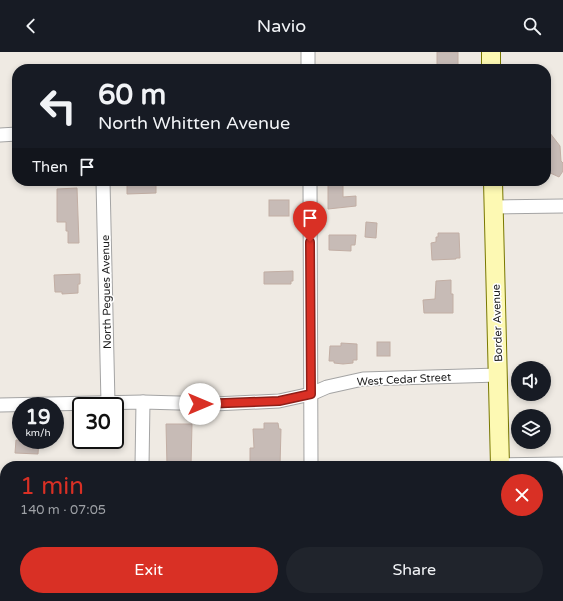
<!DOCTYPE html>
<html lang="en">
<head>
<meta charset="utf-8">
<style>
	body { margin:0; font-family:"Varela Round",sans-serif; background:#20242c; color:#f1f3f6; height:100vh; display:flex; flex-direction:column; font-size:15px; white-space:nowrap }
	* { box-sizing:border-box; margin:0 }
	p { font-size:13px; color:#9ea1a6 }
	.icon { flex:none; width:22px; height:22px; fill:none; stroke:currentColor; stroke-width:2; stroke-linecap:round; stroke-linejoin:round }
	.map { position:relative; flex:1; overflow:hidden }
	.sheet { position:absolute; left:0px; top:409px; width:563px; height:140px; display:flex; flex-direction:column; background:#171b24; border-radius:16px 16px 0 0; box-shadow:0 2px 6px #0003 }
	.sheet>* { flex:none }
	.top-card { position:absolute; left:12px; top:12px; width:539px; height:122px; border-radius:16px; box-shadow:0 2px 6px #0003; background:#171b24; color:#f1f3f6; overflow:hidden }
	.fabs { position:absolute; left:511px; top:309px; display:grid; gap:8px }
	.fabs a { display:grid; place-items:center; width:40px; height:40px; border-radius:50%; background:#171b24; box-shadow:0 2px 6px #0003; font-size:20px }
	.speed { position:absolute; left:12px; top:345px; display:flex; gap:8px; font-size:20px; font-weight:700; text-align:center }
	.speed>* { display:grid; place-content:center; width:52px; height:52px; border-radius:50%; background:#171b24; box-shadow:0 2px 6px #0003; line-height:1 }
	.speed small { font-size:10px; font-weight:400 }
	.speed .limit { border:2px solid #111; border-radius:6px; background:#fff; color:#111 }
	.pin { position:absolute; display:grid; place-items:center; width:34px; height:34px; color:#fff; margin:-41px -17px; border-radius:50% 50% 50% 0; rotate:-45deg; box-shadow:0 0 4px #0007 }
	.pin .icon { rotate:45deg }
	.me { position:absolute; width:44px; margin:-22px; rotate:90deg; stroke-linejoin:round; filter:drop-shadow(0 0 3px #0008) }
	.turn { display:flex; align-items:center; gap:14px; height:84px; padding:0 20px; font-size:18px }
	.turn .icon { width:52px; height:52px; stroke-width:2.5 }
	.turn b { display:block; font-size:28px; line-height:34px }
	.then { display:flex; align-items:center; height:38px; padding:0 20px; background:#0003; gap:8px; font-size:15px }
	.round { display:grid; place-items:center; flex:none; width:42px; height:42px; border-radius:21px; background:#20242c }
	.headline { display:flex; align-items:center; justify-content:space-between; height:68px; padding:0 20px }
	h1 { font-size:24px; font-weight:600; line-height:30px; color:#d93025 }
	.primary-button { display:flex; gap:8px; margin-top:auto; padding:8px 20px }
	.primary-button a { flex:1; height:46px; border-radius:24px; background:#d93025; color:#fff; font-size:16px; font-weight:600; line-height:46px; text-align:center }
	.primary-button a+a { background:#20242c; color:#f1f3f6 }
	header { display:flex; justify-content:space-between; align-items:center; height:52px; padding:0 20px; background:#171b24; font-size:18px; font-weight:600 }
	.map>svg:first-child { display:block }
	.building { fill:#c7bbb6; stroke:#c2aea4 }
	.lines { fill:none; stroke-linecap:round; stroke-linejoin:round }
	.street-casing { stroke:#a4a4a4; stroke-width:15 }
	.secondary-casing { stroke:#797800; stroke-width:20 }
	.street { stroke:#fff; stroke-width:13 }
	.secondary { stroke:#fdf9b3; stroke-width:18 }
	.route-casing { stroke:#8d1f18; stroke-width:10 }
	.route { stroke:#d93025; stroke-width:7 }
	.labels { text-anchor:middle; stroke-width:3; stroke-linejoin:round; paint-order:stroke }
	.street-label { font-size:11px; fill:#1d1d1d; stroke:#fff }
</style>
</head>
<body>
<header><svg class="icon" aria-label="back" viewBox="0 0 24 24"><path d="M15 5l-7 7 7 7"/></svg>Navio<svg class="icon" aria-label="search" viewBox="0 0 24 24"><circle cx="10" cy="10" r="6"/><path d="M15 15l6 6"/></svg></header>
<div class="map">
<svg width="563" height="549" viewBox="0 0 563 549">
	<rect width="100%" height="100%" fill="#efeae3"/>
	<g class="building">
		<rect x="437" y="0" width="21" height="17"/>
		<polygon points="546,76 560,94 561,109 563,111 563,119 559,125 546,119"/>
		<polygon points="127,129 156,129 156,141 127,142"/>
		<polygon points="328,129 343,129 343,145 356,144 356,154 328,157"/>
		<polygon points="77,136 79,191 68,191 68,179 66,179 66,170 57,170 57,137"/>
		<rect x="269" y="148" width="20" height="16"/>
		<polygon points="366,170 377,171 376,186 365,185"/>
		<polygon points="438,181 459,181 460,206 456,206 456,207 432,208 431,191 436,190 436,185 438,185"/>
		<polygon points="329,183 356,183 355,193 351,193 351,199 329,198"/>
		<polygon points="293,219 293,229 291,229 291,232 264,232 264,220"/>
		<polygon points="80,222 80,232 78,232 78,241 62,242 62,240 55,240 54,223"/>
		<polygon points="451,228 451,242 453,242 453,261 424,261 423,248 435,247 436,229"/>
		<rect x="377" y="290" width="13" height="14"/>
		<polygon points="341,291 357,292 357,308 353,308 353,311 343,312 334,311 334,309 329,309 330,294 341,294"/>
		<polygon points="264,371 278,371 279,377 281,377 280,414 262,414 262,412 250,412 250,396 254,396 253,377 264,377"/>
		<polygon points="166,372 192,372 191,414 167,414"/>
		<polygon points="16,388 39,388 38,402 15,401"/>
	</g>
	<g class="lines">
		<defs>
			<g id="street">
				<polyline points="308,0 308,17"/>
				<polyline points="0,83 17,82"/>
				<polyline points="103,129 108,351"/>
				<polyline points="310,129 311,414"/>
				<polyline points="494,155 563,154"/>
				<polyline points="0,353 143,350 214,352 279,349 311,342 327,335 363,327 498,323"/>
				<polyline points="500,413 563,412"/>
				<polyline points="142,414 143,350"/>
				<polyline points="311,544 311,549"/>
				<polyline points="141,549 141,544"/>
			</g>
			<g id="secondary">
				<polyline points="491,0 491,17"/>
				<polyline points="493,129 500,414"/>
				<polyline points="501,544 501,549"/>
			</g>
		</defs>
		<use href="#street" class="street-casing"/>
		<use href="#secondary" class="secondary-casing"/>
		<use href="#street" class="street"/>
		<use href="#secondary" class="secondary"/>
	</g>
	<g class="lines">
		<defs>
			<polyline id="route" points="200,352 279,349 311,342 310,190"/>
		</defs>
		<use href="#route" class="route-casing"/>
		<use href="#route" class="route"/>
	</g>
	<g class="labels">
		<g class="street-label">
			<text transform="translate(106 240) rotate(-91)" y="4">North Pegues Avenue</text>
			<text transform="translate(497 271) rotate(-92)" y="4">Border Avenue</text>
			<text transform="translate(404 327) rotate(-3)" y="4">West Cedar Street</text>
		</g>
	</g>
</svg>
<div class="fabs">
<a><svg class="icon" aria-label="sound" viewBox="0 0 24 24"><path d="M4 9h4l5-4v14l-5-4H4zM17 9q2 3 0 6"/></svg></a>
<a><svg class="icon" aria-label="layers" viewBox="0 0 24 24"><path d="M12 4l9 5-9 5-9-5zM3 14l9 5 9-5"/></svg></a>
</div>
<div class="speed"><div>19<small>km/h</small></div><div class="limit">30</div></div>
<div class="pin" style="left:310px;top:190px;background:#d93025"><svg class="icon" aria-label="arrive" viewBox="0 0 24 24"><path d="M6 21V4h12l-3 4 3 4H6"/></svg></div>
<svg class="me" style="left:200px;top:352px" viewBox="-20 -20 40 40"><circle r="19" fill="#fff"/><path d="M0-13L10 11 0 6-10 11z" fill="#d93025"/></svg>
<div class="top-card">
<div class="turn"><svg class="icon" aria-label="left" viewBox="0 0 24 24"><path d="M17 20v-9H6M10 6l-5 5 5 5"/></svg><div><b>60 m</b>North Whitten Avenue</div></div>
<div class="then">Then<svg class="icon" aria-label="arrive" viewBox="0 0 24 24"><path d="M6 21V4h12l-3 4 3 4H6"/></svg></div>
</div>
<section class="sheet">
<div class="headline"><div><h1>1 min</h1><p>140 m · 07:05</p></div><a class="round" style="background:#d93025;color:#fff"><svg class="icon" aria-label="close" viewBox="0 0 24 24"><path d="M6 6l12 12M18 6L6 18"/></svg></a></div>
<div class="primary-button"><a>Exit</a><a>Share</a></div>
</section>
</div>
</body>
</html>
